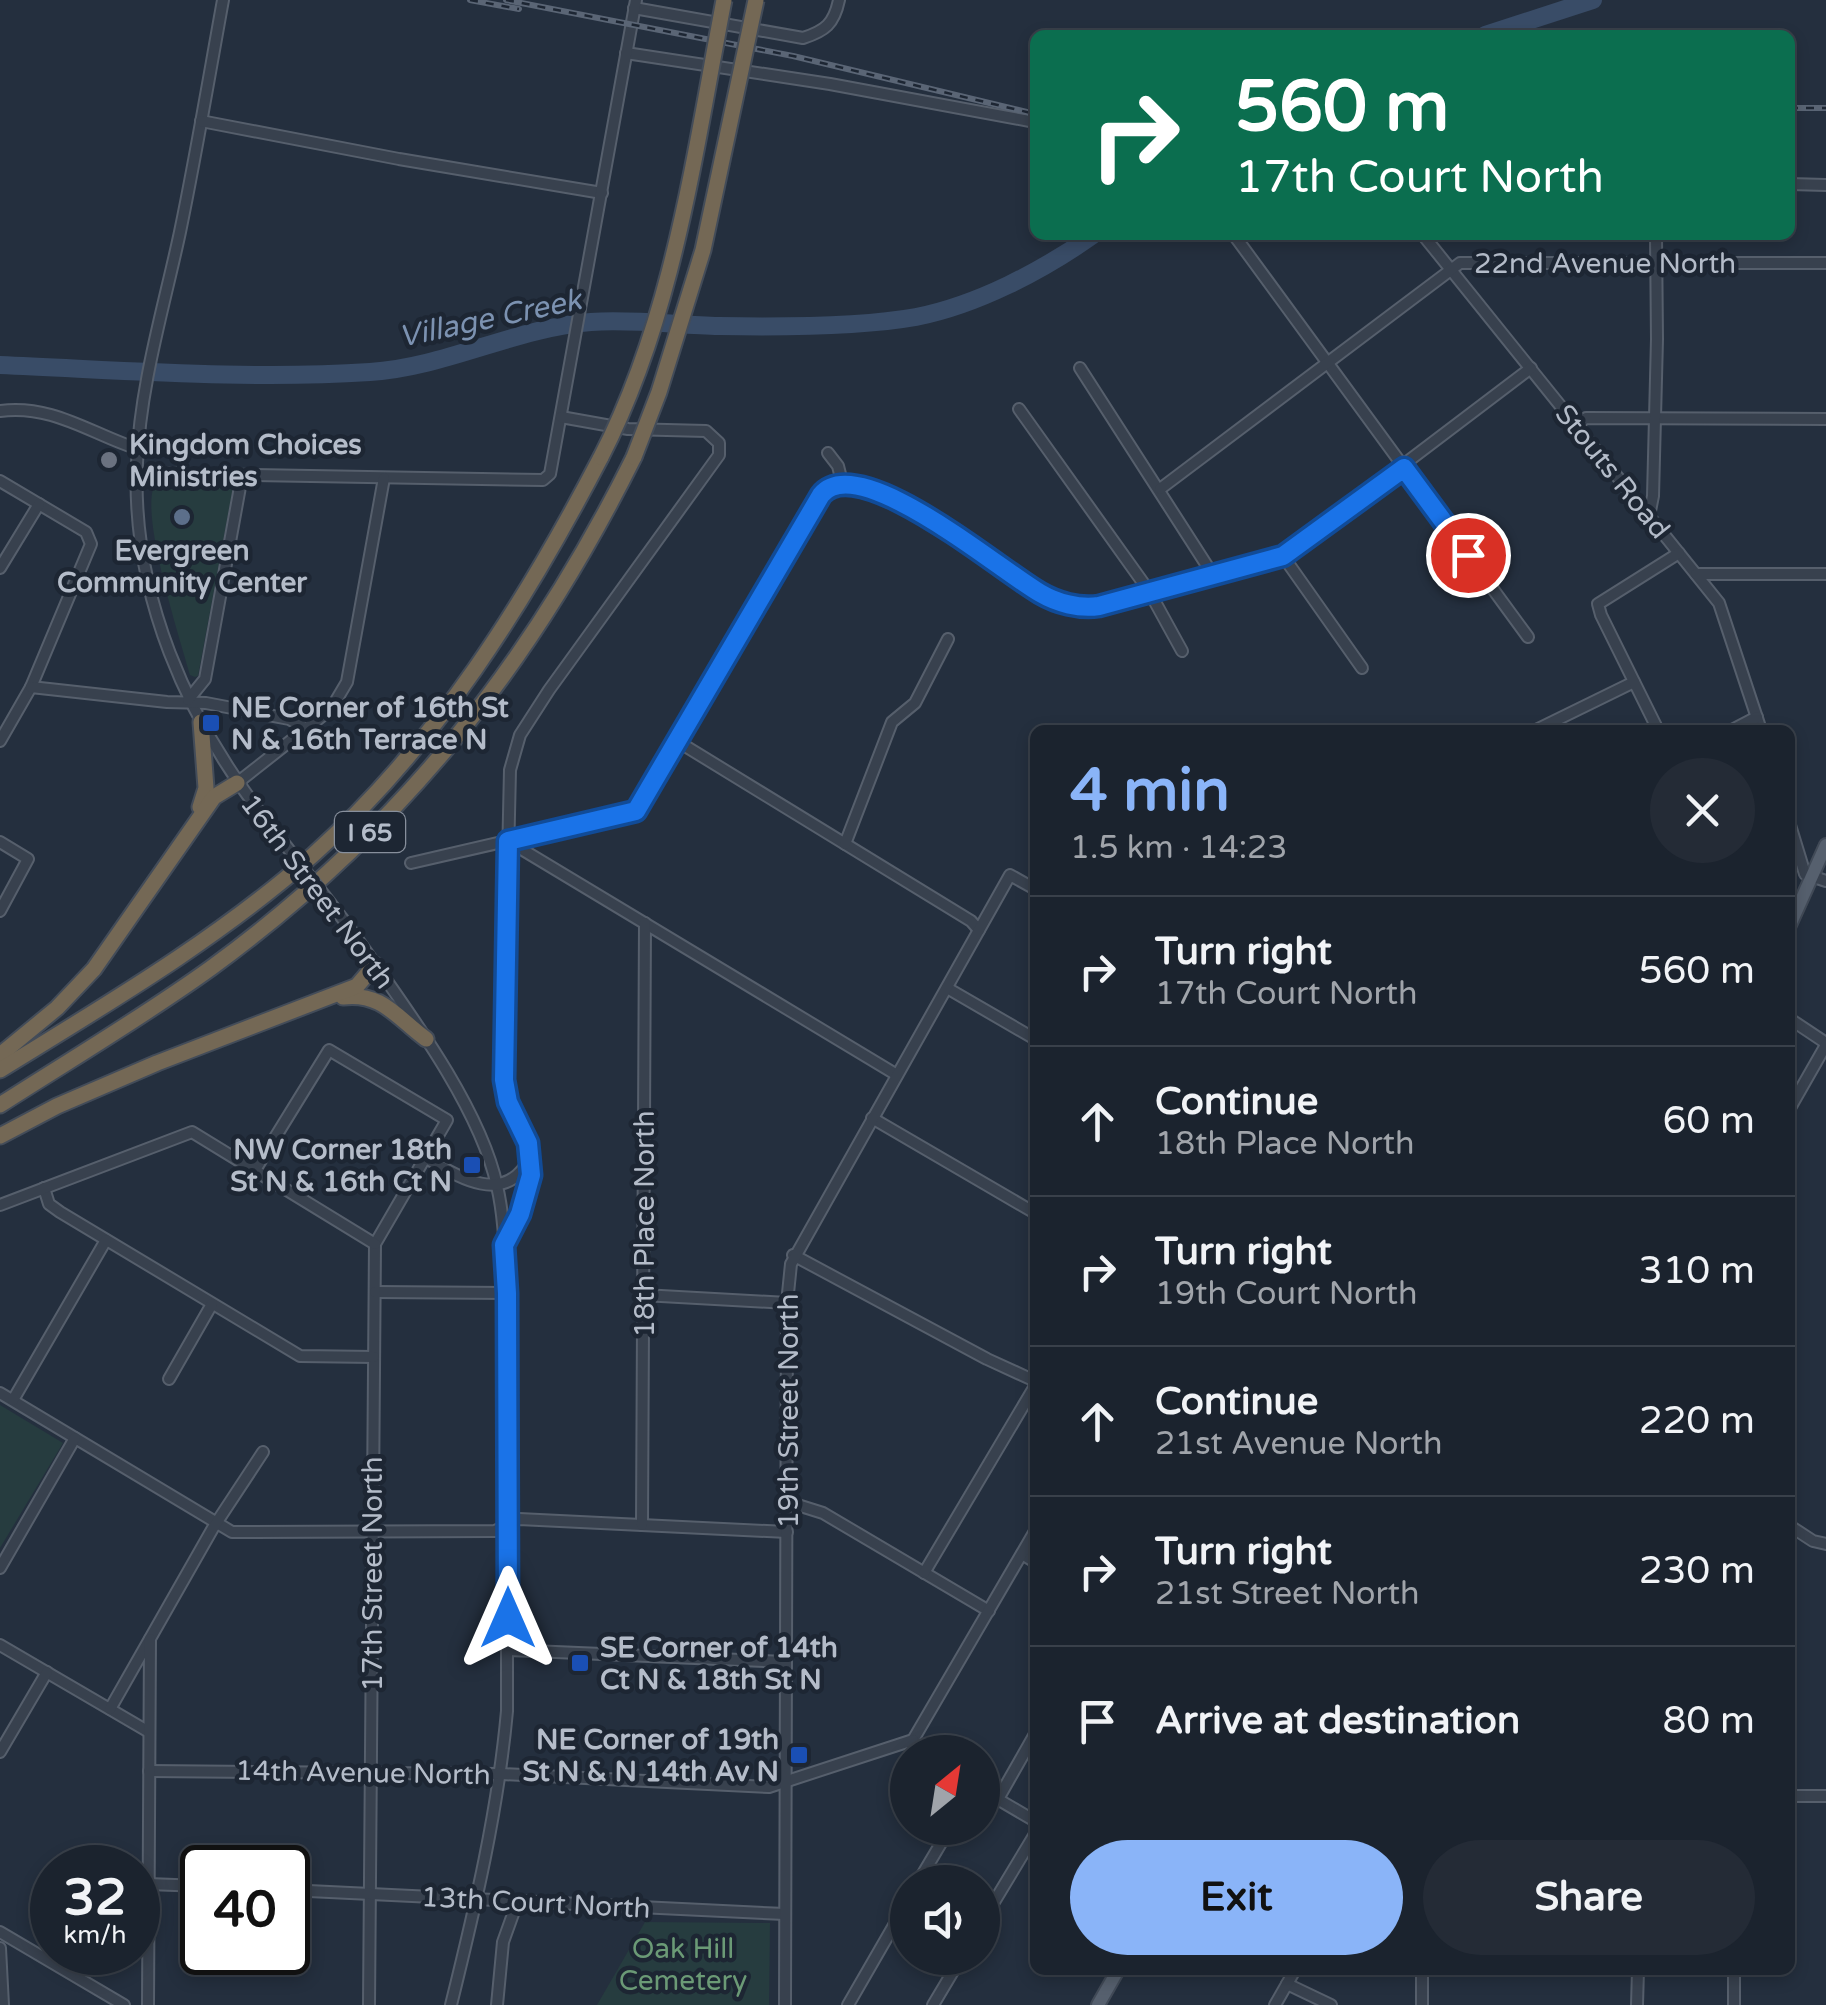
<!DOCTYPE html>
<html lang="en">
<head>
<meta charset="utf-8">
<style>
	body { margin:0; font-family:"Varela Round",sans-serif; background:#242b36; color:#f1f3f6; height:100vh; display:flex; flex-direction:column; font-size:38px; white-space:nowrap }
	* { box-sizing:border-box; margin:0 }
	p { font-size:32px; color:#a0a4aa }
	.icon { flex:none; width:55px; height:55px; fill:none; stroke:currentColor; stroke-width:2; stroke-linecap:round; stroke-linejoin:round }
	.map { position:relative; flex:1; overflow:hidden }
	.side { position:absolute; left:1030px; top:725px; width:765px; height:1250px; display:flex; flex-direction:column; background:#1b232e; border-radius:15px; box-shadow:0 5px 15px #0003,0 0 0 2px #39404a }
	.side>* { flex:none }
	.hud { position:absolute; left:1030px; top:30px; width:765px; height:210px; border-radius:15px; box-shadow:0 5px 15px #0003,0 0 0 2px #39404a; background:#0b6e4f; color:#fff; overflow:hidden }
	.needle { width:65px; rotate:30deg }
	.controls { position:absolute; left:890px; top:1735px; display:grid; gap:20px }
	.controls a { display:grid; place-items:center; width:110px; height:110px; border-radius:50%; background:#1b232e; box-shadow:0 5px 15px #0003,0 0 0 2px #39404a; font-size:50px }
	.speed { position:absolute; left:30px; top:1845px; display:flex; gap:20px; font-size:50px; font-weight:700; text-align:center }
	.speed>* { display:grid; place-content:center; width:130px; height:130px; border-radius:50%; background:#1b232e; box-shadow:0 5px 15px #0003,0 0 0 2px #39404a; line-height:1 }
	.speed small { font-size:25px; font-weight:400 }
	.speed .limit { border:5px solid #111; border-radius:15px; background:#fff; color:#111 }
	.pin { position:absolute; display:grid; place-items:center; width:85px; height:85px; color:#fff; margin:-42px; border:5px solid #fff; border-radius:50%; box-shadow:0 2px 10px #0007 }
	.me { position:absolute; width:110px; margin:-55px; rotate:0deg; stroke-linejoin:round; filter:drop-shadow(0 0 8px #0008) }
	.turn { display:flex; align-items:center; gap:35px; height:210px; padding:0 40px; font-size:45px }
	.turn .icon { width:130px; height:130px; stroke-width:2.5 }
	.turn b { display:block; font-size:70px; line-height:85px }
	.round { display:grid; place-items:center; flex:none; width:105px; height:105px; border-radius:52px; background:#242b36 }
	.summary { display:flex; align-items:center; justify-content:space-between; height:170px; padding:0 40px }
	h1 { font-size:60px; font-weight:700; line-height:75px; color:#8ab4f8 }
	.action { display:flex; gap:20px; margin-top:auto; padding:20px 40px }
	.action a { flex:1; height:115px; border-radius:60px; background:#8ab4f8; color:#111; font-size:40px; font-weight:700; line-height:115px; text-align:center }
	.action a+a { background:#242b36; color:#f1f3f6 }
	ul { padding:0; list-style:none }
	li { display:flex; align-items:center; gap:30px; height:150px; padding:0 40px; border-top:2px solid #39404a }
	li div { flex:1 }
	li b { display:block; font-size:38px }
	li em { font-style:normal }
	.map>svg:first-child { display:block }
	.green { fill:#263c3f }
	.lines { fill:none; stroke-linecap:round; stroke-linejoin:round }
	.river { stroke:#394c67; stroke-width:18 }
	.minor-casing { stroke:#565f6c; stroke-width:14 }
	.major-casing { stroke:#414a57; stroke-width:16 }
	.highway-casing { stroke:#434c59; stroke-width:19 }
	.minor { stroke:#38414e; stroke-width:10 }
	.major { stroke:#56606e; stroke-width:12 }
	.highway { stroke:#746855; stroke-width:15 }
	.rail-casing { stroke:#5a6575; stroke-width:6 }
	.rail { stroke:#1d2633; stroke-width:2.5; stroke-dasharray:8; stroke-linecap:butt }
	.minor-bridge-casing { stroke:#565f6c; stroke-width:14; stroke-linecap:butt }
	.highway-bridge-casing { stroke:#434c59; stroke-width:19; stroke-linecap:butt }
	.minor-bridge { stroke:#38414e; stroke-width:10 }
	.highway-bridge { stroke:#746855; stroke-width:15 }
	.route-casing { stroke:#114b97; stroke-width:25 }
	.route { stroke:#1a73e8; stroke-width:18 }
	.worship-dot { fill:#6b7280; stroke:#1d2633; stroke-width:4 }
	.service-dot { fill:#5c6f8a; stroke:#1d2633; stroke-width:4 }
	.transit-dot { fill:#1a4fb4; stroke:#1d2633; stroke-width:4 }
	.labels { text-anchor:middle; stroke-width:9; stroke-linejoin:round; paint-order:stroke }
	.shield { fill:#1d2633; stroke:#878f9c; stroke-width:2.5 }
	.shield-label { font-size:25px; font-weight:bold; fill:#b4bcc9 }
	.street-label { font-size:28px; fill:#b4bcc9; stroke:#1d2633 }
	.poi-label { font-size:28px; font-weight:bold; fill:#b4bcc9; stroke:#1d2633; text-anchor:start }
	.park-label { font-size:28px; fill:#6b9a76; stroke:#1d2633 }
	.water-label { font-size:30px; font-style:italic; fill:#7c92b1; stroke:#1d2633 }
</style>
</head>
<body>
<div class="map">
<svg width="1826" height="2005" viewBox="0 0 1826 2005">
	<rect width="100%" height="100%" fill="#242f3e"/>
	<g class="green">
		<path d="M156,483H234L198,676L195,677L190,675C181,641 137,508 156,483Z"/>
		<polygon points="0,1405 63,1443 0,1548"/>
		<polygon points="645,1922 770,1923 769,2005 597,2005"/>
	</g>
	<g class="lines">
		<g class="river">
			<polyline points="1485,35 1593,0"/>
			<path d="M0,365C122,370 248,380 370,372C446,367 515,328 591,322C633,319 677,325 719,326C777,327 860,327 916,317C977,305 1042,271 1093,235"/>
		</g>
		<defs>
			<g id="minor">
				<path d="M223,0C209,77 196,155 180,232C164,307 140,385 137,463C131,594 187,719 266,820"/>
				<path d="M634,8L803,38C825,31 834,24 839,0"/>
				<polyline points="626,53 830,84 1035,122"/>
				<polyline points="201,121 399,159 602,193"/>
				<polyline points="1790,184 1826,185"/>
				<polyline points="1234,235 1528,637"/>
				<polyline points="1423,235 1719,603 1761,730"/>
				<polyline points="1080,368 1213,575"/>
				<polyline points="1019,409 1149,591 1182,651"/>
				<path d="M0,411C53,404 91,434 138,449"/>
				<polyline points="1576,425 1586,418 1826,419"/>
				<polyline points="137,473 543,480 550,474 636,0"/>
				<polyline points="0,481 86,532 91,544 31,687 0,741"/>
				<path d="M842,482C903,491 954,536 1004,570C1031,587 1056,606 1088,607L1283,556L1531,368"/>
				<polyline points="1160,489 1460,263 1826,263"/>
				<polyline points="1649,516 1653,496 1657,339 1656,235"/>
				<polyline points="1283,556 1362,668"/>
				<polyline points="0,568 39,504"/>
				<polyline points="1696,574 1826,574"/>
				<polyline points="31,687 167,702 206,703 289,719 307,729"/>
				<polyline points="188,700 205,679 242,476"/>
				<polyline points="1536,730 1634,682"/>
				<polyline points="1658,730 1601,615 1598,604 1679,553"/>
				<polyline points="1732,730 1757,717"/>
				<polyline points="677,741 971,921 979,930"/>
				<polyline points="237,783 331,709 347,682 384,478"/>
				<polyline points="1790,825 1805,874 1826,881"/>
				<polyline points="508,841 897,1075"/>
				<polyline points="0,842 28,859 0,911"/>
				<polyline points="845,844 892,722 915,703 948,639"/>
				<polyline points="411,863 637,811 821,495 829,486 842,482 838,466 828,453"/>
				<path d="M349,927C398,998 479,1102 497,1186C505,1220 505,1258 507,1293V1711C498,1811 475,1908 451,2005"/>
				<polyline points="947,988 1035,1039"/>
				<polyline points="1790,1019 1826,1043"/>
				<polyline points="1790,1108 1826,1045"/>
				<polyline points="872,1118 1035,1213"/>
				<path d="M425,1157C458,1178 506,1206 529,1159"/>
				<polyline points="255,1170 329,1050 447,1120 375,1244 369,2005"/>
				<polyline points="44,1188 49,1204 60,1212 300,1356 374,1357"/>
				<polyline points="0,1205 192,1132 375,1244"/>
				<path d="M504,1244C521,1213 540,1175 526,1139C518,1119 508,1102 503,1081L510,770L520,735L549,690L719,455V443L706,431L628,429L561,417"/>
				<polyline points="793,1255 987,1359 1035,1381"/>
				<polyline points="375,1292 507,1293"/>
				<polyline points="643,1295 787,1303"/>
				<polyline points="169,1379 212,1304"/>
				<polyline points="0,1393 232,1532 495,1531 519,1519 787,1532"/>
				<polyline points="13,1400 106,1240"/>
				<polyline points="788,1502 823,1513 989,1611"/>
				<polyline points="642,1525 645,923"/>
				<polyline points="1790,1526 1813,1541 1826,1544"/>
				<polyline points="1022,1554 1035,1562"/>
				<polyline points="0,1568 75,1438"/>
				<polyline points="924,1573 1035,1386"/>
				<polyline points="0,1645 149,1732"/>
				<polyline points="509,1650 785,1662"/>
				<polyline points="110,1709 213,1528 263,1452"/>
				<polyline points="913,1740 1035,1531"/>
				<polyline points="913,1740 914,1749 920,1752"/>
				<polyline points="0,1752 47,1672"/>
				<polyline points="149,1771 502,1774 769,1787 913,1740"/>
				<polyline points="982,1790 1035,1821"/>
				<polyline points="1790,1796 1826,1796"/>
				<polyline points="998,1799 1035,1734"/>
				<polyline points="918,1882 950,1828"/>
				<polyline points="148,1884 202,1886"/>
				<polyline points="288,1890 785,1914"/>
				<polyline points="982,1922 1035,1834"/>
				<polyline points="0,1932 124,2005"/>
				<polyline points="0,1948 3,2005"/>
				<polyline points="1287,1984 1331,2005"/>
				<polyline points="148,2005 150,1639"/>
				<polyline points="497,2005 503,1942 517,1903"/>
				<polyline points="785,2005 787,1303 791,1264 1010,875 1035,889"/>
				<polyline points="848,2005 908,1901"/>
				<polyline points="933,2005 961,1958"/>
				<polyline points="1275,2005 1295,1970"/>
				<polyline points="1422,2005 1422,1970"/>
				<polyline points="1637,2005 1638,1970"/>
				<polyline points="1734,2005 1734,1970"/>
			</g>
			<g id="major">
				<polyline points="1790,925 1826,845"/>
				<polyline points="1098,2005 1118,1970"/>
			</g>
			<g id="highway">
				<polyline points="200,807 206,788 201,722"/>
				<path d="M343,997C382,992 397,1018 426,1039"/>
				<polyline points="0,1055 57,1008 94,969 214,797 237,783"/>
				<path d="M0,1070C107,1004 218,939 313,855C437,744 525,603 601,457"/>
				<path d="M0,1105C70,1060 143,1017 211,968C400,830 530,666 634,457"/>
				<polyline points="0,1136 57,1106 157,1063 357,986 375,965"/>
			</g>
		</defs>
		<use href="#minor" class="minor-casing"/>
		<use href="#major" class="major-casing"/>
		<use href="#highway" class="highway-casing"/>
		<use href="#minor" class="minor"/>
		<use href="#major" class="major"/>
		<use href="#highway" class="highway"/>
		<defs>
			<g id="rail">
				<polyline points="470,0 519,9"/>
				<polyline points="506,0 793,56 1035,114"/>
				<polyline points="1790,108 1826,108"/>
			</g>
		</defs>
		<use href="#rail" class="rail-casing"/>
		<use href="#rail" class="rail"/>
		<defs>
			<polyline id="minor-bridge" points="266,820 349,927"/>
			<g id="highway-bridge">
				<path d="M601,457C674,315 694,155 724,0"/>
				<polyline points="634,457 659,392 703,250 756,0"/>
			</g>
		</defs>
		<use href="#minor-bridge" class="minor-bridge-casing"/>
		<use href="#highway-bridge" class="highway-bridge-casing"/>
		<use href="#minor-bridge" class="minor-bridge"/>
		<use href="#highway-bridge" class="highway-bridge"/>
	</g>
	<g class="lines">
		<defs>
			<path id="route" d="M508,1618L507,1293L504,1245L520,1214L531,1175L528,1143L508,1102L504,1080L508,841L636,811L821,495C858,449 1001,571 1040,593C1057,603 1079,609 1099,606L1283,556L1404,468L1468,555"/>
		</defs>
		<use href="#route" class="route-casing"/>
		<use href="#route" class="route"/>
	</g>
	<circle class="worship-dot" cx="109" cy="460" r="10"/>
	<circle class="service-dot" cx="182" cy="517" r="10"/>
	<g class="transit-dot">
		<rect x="201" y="713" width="20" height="20" rx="5"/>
		<rect x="462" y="1155" width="20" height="20" rx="5"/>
		<rect x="570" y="1653" width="20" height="20" rx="5"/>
		<rect x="789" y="1745" width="20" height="20" rx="5"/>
	</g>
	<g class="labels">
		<rect class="shield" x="335" y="812" width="70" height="40" rx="8"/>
		<g class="shield-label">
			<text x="370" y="841">I 65</text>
		</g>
		<g class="street-label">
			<text x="1605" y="273">22nd Avenue North</text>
			<text transform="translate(1613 471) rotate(51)" y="10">Stouts Road</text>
			<text transform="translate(318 891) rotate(53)" y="10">16th Street North</text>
			<text transform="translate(644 1224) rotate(-90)" y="10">18th Place North</text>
			<text transform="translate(788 1411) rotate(-90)" y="10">19th Street North</text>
			<text transform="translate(372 1574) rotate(-90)" y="10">17th Street North</text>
			<text transform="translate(363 1772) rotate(1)" y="10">14th Avenue North</text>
			<text transform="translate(536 1902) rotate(3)" y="10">13th Court North</text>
		</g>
		<g class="poi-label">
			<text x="129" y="454">Kingdom Choices<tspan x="129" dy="32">Ministries</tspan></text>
			<text x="182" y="560" text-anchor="middle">Evergreen<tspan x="182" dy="32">Community Center</tspan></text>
			<text x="231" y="717">NE Corner of 16th St<tspan x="231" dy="32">N &amp; 16th Terrace N</tspan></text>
			<text x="452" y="1159" text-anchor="end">NW Corner 18th<tspan x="452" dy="32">St N &amp; 16th Ct N</tspan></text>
			<text x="600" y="1657">SE Corner of 14th<tspan x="600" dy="32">Ct N &amp; 18th St N</tspan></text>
			<text x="779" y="1749" text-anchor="end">NE Corner of 19th<tspan x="779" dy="32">St N &amp; N 14th Av N</tspan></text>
		</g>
		<g class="park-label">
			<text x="683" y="1958">Oak Hill<tspan x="683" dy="32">Cemetery</tspan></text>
		</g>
		<g class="water-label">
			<text transform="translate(490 318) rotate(-12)" y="10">Village Creek</text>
		</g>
	</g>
</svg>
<div class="controls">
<a><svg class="needle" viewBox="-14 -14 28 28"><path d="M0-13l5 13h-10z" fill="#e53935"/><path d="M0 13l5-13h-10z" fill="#a0a4aa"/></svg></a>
<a><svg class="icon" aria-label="sound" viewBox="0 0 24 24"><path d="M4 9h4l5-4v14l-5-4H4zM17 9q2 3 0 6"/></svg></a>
</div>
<div class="speed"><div>32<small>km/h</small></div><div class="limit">40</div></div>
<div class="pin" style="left:1468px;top:555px;background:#d93025"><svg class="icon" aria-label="arrive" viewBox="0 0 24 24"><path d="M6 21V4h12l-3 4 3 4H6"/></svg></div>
<svg class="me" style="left:508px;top:1618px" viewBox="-20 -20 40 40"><path d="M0-17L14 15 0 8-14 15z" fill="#1a73e8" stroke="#fff" stroke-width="4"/></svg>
<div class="hud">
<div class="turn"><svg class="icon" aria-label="right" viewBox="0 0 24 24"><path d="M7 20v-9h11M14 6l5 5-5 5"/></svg><div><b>560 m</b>17th Court North</div></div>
</div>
<section class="side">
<div class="summary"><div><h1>4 min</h1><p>1.5 km · 14:23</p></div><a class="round"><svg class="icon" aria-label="close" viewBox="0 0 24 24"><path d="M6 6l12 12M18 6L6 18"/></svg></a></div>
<ul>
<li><svg class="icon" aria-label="right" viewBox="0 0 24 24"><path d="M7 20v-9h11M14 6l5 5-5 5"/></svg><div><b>Turn right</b><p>17th Court North</p></div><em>560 m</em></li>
<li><svg class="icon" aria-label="ahead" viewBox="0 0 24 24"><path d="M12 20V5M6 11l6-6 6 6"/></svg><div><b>Continue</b><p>18th Place North</p></div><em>60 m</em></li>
<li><svg class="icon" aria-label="right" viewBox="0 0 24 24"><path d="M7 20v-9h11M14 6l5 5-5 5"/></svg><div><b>Turn right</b><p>19th Court North</p></div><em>310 m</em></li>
<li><svg class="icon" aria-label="ahead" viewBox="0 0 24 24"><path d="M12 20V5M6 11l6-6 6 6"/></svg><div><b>Continue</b><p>21st Avenue North</p></div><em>220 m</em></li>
<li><svg class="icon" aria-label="right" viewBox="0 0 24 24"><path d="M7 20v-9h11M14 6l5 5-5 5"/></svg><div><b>Turn right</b><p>21st Street North</p></div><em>230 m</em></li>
<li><svg class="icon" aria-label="arrive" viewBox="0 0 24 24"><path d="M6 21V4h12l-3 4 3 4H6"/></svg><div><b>Arrive at destination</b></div><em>80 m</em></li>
</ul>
<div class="action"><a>Exit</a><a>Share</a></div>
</section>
</div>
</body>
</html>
